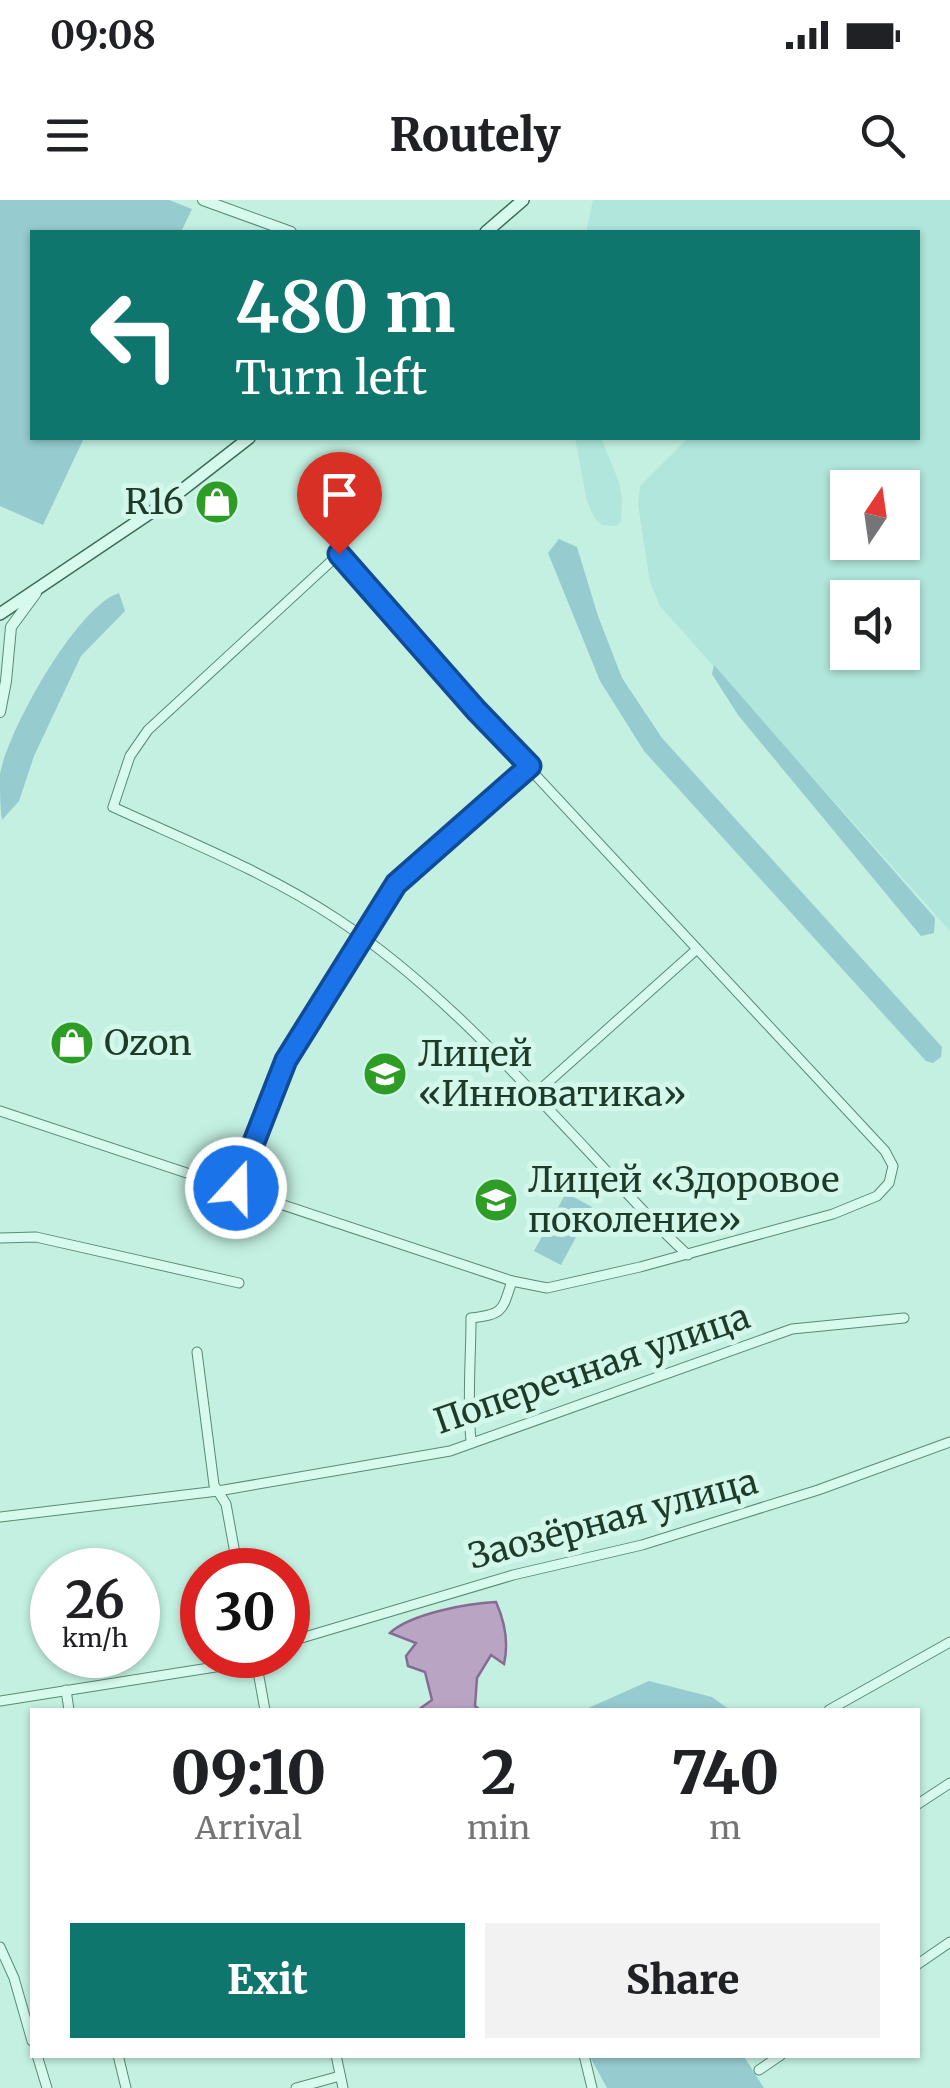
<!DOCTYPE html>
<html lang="en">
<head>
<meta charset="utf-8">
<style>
	body { margin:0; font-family:Merriweather,serif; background:#f2f2f2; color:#202124; height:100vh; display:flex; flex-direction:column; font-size:38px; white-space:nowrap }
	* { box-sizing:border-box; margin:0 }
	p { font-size:32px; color:#757577 }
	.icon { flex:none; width:55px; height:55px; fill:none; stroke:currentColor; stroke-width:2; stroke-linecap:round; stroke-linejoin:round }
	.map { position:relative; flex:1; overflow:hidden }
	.sheet { position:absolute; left:30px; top:1508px; width:890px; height:350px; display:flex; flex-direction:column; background:#fff; border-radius:0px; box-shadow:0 2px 8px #0004 }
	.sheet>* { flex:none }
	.guide { position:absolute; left:30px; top:30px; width:890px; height:210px; border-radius:0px; box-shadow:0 2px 8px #0004; background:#0f766e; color:#fff; overflow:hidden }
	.needle { width:65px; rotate:13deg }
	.controls { position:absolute; left:830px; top:270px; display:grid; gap:20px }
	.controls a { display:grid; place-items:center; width:90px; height:90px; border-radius:0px; background:#fff; box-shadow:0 2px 8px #0004; font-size:50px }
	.speed { position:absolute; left:30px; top:1348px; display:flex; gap:20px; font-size:50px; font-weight:700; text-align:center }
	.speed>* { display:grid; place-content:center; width:130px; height:130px; border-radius:50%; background:#fff; box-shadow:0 2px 8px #0004; line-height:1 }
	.speed small { font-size:25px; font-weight:400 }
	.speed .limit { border:15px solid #d22; background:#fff; color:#111 }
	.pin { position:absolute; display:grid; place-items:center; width:85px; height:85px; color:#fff; margin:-102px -42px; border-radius:50% 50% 50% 0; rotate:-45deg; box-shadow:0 0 10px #0007 }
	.pin .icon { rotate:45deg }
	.me { position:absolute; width:110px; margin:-55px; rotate:21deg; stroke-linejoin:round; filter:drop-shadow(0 0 8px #0008) }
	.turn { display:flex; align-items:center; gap:35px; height:210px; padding:0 40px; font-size:45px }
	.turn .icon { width:130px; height:130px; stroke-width:2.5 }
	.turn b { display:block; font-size:70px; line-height:85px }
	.eta { display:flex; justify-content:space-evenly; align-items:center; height:170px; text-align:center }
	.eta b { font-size:60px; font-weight:800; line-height:70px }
	.primary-button { display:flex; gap:20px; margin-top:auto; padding:20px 40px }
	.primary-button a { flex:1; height:115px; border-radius:0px; background:#0f766e; color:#fff; font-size:40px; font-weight:800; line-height:115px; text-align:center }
	.primary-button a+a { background:#f2f2f2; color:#202124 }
	.status { display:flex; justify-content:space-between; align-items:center; height:70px; padding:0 50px; background:#fff; direction:ltr }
	.status svg { height:28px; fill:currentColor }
	header { display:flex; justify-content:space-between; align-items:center; height:130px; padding:0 40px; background:#fff; font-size:45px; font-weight:800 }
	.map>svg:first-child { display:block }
	.farmland { fill:#b0e6db; fill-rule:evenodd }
	.green { fill:#96cbcf }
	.water { fill:#b9a5c3; stroke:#866c92; stroke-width:2.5 }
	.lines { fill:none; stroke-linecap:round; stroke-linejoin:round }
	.minor-casing { stroke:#598b71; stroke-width:11 }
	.tertiary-casing { stroke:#598b71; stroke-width:12 }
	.secondary-casing { stroke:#3c6d52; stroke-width:14 }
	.minor { stroke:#d7faee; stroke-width:9 }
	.tertiary { stroke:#d7faee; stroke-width:10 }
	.secondary { stroke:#d7faee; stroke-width:11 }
	.route-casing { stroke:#114b97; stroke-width:25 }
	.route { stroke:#1a73e8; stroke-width:18 }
	.labels { text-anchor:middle; stroke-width:10; stroke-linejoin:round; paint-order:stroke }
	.poi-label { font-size:35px; fill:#1e3b2a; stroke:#d3f7eb; text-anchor:start }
	.street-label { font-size:35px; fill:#1e3b2a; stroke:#d3f7eb }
</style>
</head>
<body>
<div class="status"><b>09:08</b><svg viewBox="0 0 49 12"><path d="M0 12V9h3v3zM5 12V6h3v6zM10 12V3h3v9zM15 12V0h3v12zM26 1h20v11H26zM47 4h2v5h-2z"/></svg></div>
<header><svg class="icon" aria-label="menu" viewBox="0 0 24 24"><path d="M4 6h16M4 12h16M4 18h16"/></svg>Routely<svg class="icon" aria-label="search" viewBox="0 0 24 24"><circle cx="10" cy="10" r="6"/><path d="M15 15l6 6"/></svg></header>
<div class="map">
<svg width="950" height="1888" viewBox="0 0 950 1888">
	<rect width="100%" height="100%" fill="#c3f0e1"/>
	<g class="farmland">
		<path d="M593,0H950V731L660,406L650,382L638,304L640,286L688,238H918V32H586ZM848,288H902V342H848ZM848,398H902V452H848Z"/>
		<polygon points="575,238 601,238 619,282 622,299 621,321 616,326 602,325 594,317 587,301"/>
	</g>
	<g class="green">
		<polygon points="0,0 169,0 192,9 181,32 32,32 32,238 84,238 43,325 0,306"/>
		<polygon points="559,339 577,347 598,416 622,478 662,538 942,847 941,857 933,863 926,861 644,551 600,481 548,353"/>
		<path d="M119,393L125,411L81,456L34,556L19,601L2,620C0,608 0,587 0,574C8,530 77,406 119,393Z"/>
		<polygon points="714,465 935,718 934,733 921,736 738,515 712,474"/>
		<polygon points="566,993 592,1007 561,1065 534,1051"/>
		<polygon points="649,1481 712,1497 730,1510 584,1510"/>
		<polygon points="589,1855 743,1855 764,1888 607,1888"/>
	</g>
	<path class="water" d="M496,1402C505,1422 509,1442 504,1464L491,1455L477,1478L475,1506L480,1510H418L432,1500L425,1472L408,1466L406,1456L416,1443L390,1433C410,1414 468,1403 496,1402Z"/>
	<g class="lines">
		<defs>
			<g id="minor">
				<polyline points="535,894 696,750"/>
				<path d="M0,911L512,1081L547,1088L640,1067L833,1014L877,996L889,983L893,966L885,951L475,510L339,354L148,530L130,556L113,607C189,642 266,672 337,719C431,781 511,869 588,951C621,986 652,1023 688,1055"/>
				<polyline points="236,988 286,859 396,684 530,567"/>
				<polyline points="0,1038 36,1037 239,1083"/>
				<polyline points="197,1152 214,1285 226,1304 238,1370"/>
				<path d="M471,1241C467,1200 471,1159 471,1118C504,1114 502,1111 512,1081"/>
				<polyline points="0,1317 218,1291 450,1251 792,1129 904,1118"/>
				<polyline points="288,1442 513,1375 642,1345 818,1290 950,1242"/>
				<polyline points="255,1455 265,1510"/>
				<polyline points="66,1490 69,1510"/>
				<polyline points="0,1501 247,1462 255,1455"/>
				<polyline points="829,1510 950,1442"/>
				<polyline points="918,1604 950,1583"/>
				<polyline points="0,1747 14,1778 32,1841"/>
				<polyline points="918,1764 950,1742"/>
				<polyline points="37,1855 47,1888"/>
				<polyline points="118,1855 126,1888"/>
				<polyline points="336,1855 343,1888"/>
				<polyline points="584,1855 592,1888"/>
				<polyline points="759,1870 781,1855"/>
				<polyline points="296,1888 340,1876"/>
			</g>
			<g id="tertiary">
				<polyline points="203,0 291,32"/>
				<polyline points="0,512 6,481 11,427 36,393"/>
			</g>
			<g id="secondary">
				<polyline points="486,32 523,0"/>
				<polyline points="0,414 168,301 249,238"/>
			</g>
		</defs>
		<use href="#minor" class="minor-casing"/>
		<use href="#tertiary" class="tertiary-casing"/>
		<use href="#secondary" class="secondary-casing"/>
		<use href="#minor" class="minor"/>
		<use href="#tertiary" class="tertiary"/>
		<use href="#secondary" class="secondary"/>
	</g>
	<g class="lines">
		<defs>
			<polyline id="route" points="236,988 286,860 396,684 530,566 476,510 339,354"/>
		</defs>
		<use href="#route" class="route-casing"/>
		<use href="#route" class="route"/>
	</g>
	<defs>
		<symbol id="shop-disc" viewBox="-11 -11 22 22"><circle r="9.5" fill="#2d9d26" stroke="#d3f7eb"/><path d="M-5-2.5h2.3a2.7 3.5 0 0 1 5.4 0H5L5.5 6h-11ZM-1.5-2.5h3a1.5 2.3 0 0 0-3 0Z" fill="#fff"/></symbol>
		<symbol id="school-disc" viewBox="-11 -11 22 22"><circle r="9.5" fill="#2d9d26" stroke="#d3f7eb"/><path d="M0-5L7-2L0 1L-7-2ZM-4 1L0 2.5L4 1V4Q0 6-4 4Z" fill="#fff"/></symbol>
	</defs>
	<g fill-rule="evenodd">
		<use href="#shop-disc" x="192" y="277" width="50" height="50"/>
		<use href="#shop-disc" x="47" y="818" width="50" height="50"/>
		<use href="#school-disc" x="360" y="849" width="50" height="50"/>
		<use href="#school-disc" x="471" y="975" width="50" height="50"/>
	</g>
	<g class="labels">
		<g class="poi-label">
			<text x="184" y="314" text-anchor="end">R16</text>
			<text x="104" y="855">Ozon</text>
			<text x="418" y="866">Лицей<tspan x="418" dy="40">«Инноватика»</tspan></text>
			<text x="528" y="992">Лицей «Здоровое<tspan x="528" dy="40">поколение»</tspan></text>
		</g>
		<g class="street-label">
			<text transform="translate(592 1169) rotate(-19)" y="12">Поперечная улица</text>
			<text transform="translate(613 1319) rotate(-15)" y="12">Заозёрная улица</text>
		</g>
	</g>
</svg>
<div class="controls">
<a><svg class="needle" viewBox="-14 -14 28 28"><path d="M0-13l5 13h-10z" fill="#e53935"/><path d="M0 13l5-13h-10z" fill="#757577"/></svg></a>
<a><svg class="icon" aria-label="sound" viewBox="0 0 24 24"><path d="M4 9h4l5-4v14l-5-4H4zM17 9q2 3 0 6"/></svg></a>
</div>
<div class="speed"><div>26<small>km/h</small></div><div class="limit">30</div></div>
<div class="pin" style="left:339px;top:354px;background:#d93025"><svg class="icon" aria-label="arrive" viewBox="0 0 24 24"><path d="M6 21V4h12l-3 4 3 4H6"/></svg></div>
<svg class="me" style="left:236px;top:988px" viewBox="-20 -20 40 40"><circle r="17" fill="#1a73e8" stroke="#fff" stroke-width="3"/><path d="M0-11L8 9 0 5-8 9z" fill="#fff"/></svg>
<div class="guide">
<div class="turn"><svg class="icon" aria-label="left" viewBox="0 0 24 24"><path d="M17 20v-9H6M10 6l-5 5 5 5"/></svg><div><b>480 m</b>Turn left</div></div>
</div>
<section class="sheet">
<div class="eta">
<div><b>09:10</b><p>Arrival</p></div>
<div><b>2</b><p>min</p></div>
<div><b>740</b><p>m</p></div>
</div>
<div class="primary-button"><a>Exit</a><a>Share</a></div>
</section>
</div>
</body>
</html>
